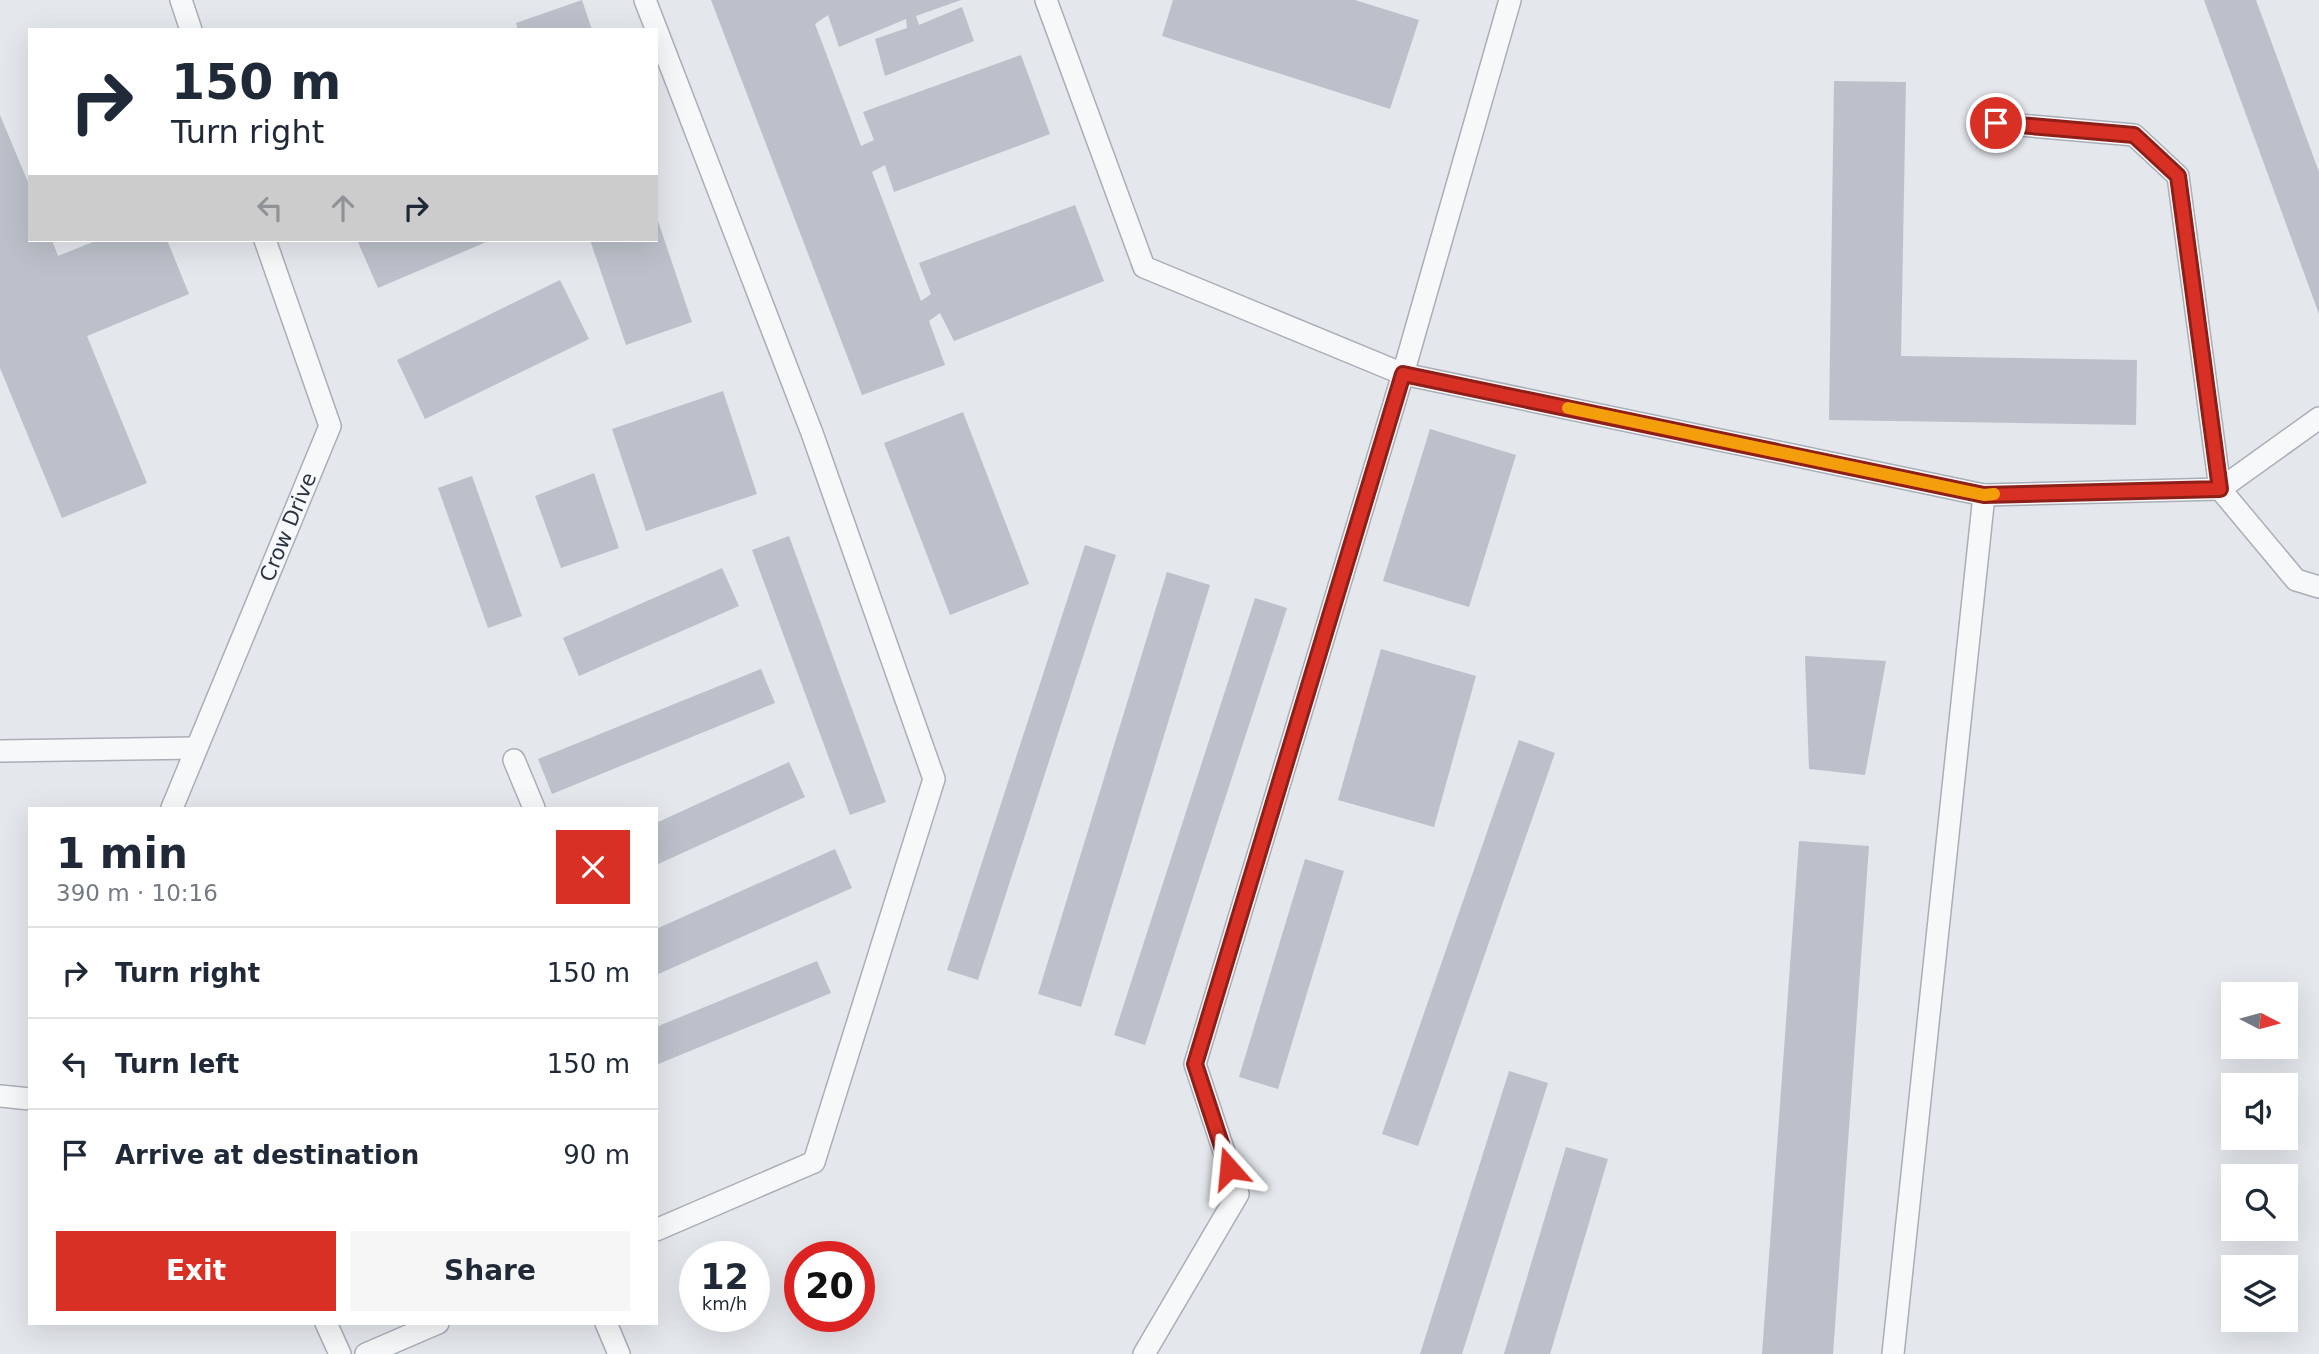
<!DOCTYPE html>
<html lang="en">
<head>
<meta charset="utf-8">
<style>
	body { margin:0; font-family:"DejaVu Sans",sans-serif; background:#f6f6f7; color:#1f2937; height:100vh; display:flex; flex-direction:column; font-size:26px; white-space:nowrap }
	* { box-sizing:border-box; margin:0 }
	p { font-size:23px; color:#747a83 }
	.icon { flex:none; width:38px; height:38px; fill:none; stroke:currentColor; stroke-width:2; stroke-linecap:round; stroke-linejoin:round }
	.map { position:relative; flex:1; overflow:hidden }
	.sheet { position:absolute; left:28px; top:807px; width:630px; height:518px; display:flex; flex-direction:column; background:#fff; border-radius:0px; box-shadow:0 7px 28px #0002 }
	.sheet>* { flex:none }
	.guide { position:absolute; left:28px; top:28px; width:630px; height:214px; border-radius:0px; box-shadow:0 7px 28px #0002; background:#fff; color:#1f2937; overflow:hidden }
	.needle { width:46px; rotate:96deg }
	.tools { position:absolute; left:2221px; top:982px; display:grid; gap:14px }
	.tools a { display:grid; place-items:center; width:77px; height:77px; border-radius:0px; background:#fff; box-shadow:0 7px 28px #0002; font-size:35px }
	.speed { position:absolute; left:679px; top:1241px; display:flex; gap:14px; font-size:35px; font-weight:700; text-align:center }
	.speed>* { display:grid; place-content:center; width:91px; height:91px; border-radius:50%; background:#fff; box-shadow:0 7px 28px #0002; line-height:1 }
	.speed small { font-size:18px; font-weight:400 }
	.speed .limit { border:10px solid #d22; background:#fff; color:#111 }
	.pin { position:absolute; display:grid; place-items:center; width:60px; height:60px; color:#fff; margin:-30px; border:4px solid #fff; border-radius:50%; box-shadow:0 2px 7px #0007 }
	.me { position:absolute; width:77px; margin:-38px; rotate:342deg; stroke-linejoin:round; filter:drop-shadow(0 0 5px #0008) }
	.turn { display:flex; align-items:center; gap:24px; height:147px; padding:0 28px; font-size:32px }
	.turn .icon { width:91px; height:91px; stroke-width:2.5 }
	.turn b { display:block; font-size:49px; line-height:60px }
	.lanes { display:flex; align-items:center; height:66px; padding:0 28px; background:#0003; justify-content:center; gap:35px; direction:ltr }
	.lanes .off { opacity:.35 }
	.round { display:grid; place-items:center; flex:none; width:74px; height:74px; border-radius:0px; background:#f6f6f7 }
	.headline { display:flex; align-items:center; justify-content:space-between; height:119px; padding:0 28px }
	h1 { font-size:42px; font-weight:600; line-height:52px }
	.action { display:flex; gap:14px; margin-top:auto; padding:14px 28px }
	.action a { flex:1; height:80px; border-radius:0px; background:#d93025; color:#fff; font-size:28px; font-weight:600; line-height:80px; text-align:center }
	.action a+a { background:#f6f6f7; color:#1f2937 }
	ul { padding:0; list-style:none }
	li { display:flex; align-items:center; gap:21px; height:91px; padding:0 28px; border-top:2px solid #e0e1e3 }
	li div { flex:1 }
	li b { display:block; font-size:26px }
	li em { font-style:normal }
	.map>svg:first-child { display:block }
	.building { fill:#bbc0ca }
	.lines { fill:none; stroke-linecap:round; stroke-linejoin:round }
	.lane-casing { stroke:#a9aeb7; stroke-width:24 }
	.lane { stroke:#f7f8fa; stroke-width:21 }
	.route-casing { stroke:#8d1f18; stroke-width:18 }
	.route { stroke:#d93025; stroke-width:12 }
	.slow { stroke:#f59e0b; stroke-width:12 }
	.labels { text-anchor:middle; stroke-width:5; stroke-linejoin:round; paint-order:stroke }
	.street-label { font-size:21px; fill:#2b3445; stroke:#f4f6f9 }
</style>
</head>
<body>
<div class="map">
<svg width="2319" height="1354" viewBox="0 0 2319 1354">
	<rect width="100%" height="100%" fill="#e4e7ec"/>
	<g class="building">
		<polygon points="582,0 592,30 518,30 516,23"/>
		<polygon points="711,0 961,0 916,16 919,25 962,7 974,41 885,76 875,39 907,28 906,19 839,47 828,15 815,24 861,146 874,140 863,112 1021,55 1050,134 894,192 885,165 872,172 921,301 931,294 919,263 1075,205 1104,281 954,341 940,313 929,321 945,365 862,395"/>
		<polygon points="1173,0 1355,0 1419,20 1390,109 1162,36"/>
		<polygon points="2204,0 2256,0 2319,172 2319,314"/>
		<polygon points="1834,81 1906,82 1901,356 2137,360 2136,425 1829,420"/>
		<polygon points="0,115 30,187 30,240 52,240 58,256 98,240 167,240 189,294 87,336 147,483 62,518 0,368"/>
		<polygon points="657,218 692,322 626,345 590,240 656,240"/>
		<polygon points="357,240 491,240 378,288"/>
		<polygon points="560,280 589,339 425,419 397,360"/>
		<polygon points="723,391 757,494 646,531 612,429"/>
		<polygon points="963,412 1029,584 950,615 884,443"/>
		<polygon points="1430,429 1516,455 1469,607 1383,581"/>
		<polygon points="594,473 619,548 561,568 535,496"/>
		<polygon points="472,476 522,616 488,628 438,488"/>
		<polygon points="789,536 886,802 850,815 752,550"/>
		<polygon points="1085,545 1116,555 978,980 947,970"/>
		<polygon points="722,568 739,606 579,676 563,638"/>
		<polygon points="1167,572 1210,585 1081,1007 1038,994"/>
		<polygon points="1255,598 1287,608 1145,1045 1114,1035"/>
		<polygon points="1381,649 1476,676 1434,827 1338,800"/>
		<polygon points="1805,656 1886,661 1865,775 1809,769"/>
		<polygon points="761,669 775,703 552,794 538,759"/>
		<polygon points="1519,740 1555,753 1418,1146 1382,1134"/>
		<polygon points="789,762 805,797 656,865 656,823"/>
		<polygon points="1799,841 1869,846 1833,1354 1762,1354"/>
		<polygon points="835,849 852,888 656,975 656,929"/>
		<polygon points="1305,859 1344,871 1278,1089 1239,1077"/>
		<polygon points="817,961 831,993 656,1065 656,1027"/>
		<polygon points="1509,1071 1548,1083 1462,1354 1420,1354"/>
		<polygon points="1566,1147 1608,1159 1550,1354 1504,1354"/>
	</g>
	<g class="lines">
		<defs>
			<g id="lane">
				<polyline points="181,0 191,30"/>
				<polyline points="645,0 812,433 934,779 814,1162 656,1230"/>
				<polyline points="1046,0 1144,267 1403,374 1984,495 2220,489 2296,580 2319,587"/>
				<polyline points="1996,123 2134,135 2178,176 2220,489 2319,418"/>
				<polyline points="0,751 196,748"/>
				<polyline points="514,760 534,808"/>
				<path id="s1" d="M172,808L330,426L265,240"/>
				<polyline points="0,1096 30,1099"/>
				<polyline points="326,1323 340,1354"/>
				<polyline points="606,1323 619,1354"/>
				<polyline points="366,1354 438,1323"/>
				<polyline points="1144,1354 1238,1194 1195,1064 1403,374 1510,0"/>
				<polyline points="1893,1354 1984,495"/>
			</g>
		</defs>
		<use href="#lane" class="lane-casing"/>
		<use href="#lane" class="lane"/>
	</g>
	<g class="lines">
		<defs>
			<polyline id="route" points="1229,1168 1195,1064 1403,374 1984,495 2220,489 2178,176 2134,135 1996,123"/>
		</defs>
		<use href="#route" class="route-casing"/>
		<use href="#route" class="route"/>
		<polyline class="slow" points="1568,408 1984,495 1994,494"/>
	</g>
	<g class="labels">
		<g class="street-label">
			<text dy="7" stroke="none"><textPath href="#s1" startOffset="304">Crow Drive</textPath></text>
		</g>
	</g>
</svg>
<div class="tools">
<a><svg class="needle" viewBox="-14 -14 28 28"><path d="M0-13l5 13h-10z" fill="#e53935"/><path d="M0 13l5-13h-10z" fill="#747a83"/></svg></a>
<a><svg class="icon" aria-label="sound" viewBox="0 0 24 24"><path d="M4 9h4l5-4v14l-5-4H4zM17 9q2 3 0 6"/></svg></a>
<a><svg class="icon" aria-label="search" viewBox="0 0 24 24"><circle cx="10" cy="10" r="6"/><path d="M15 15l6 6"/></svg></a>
<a><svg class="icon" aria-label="layers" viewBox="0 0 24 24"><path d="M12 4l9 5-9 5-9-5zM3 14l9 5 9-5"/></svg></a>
</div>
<div class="speed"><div>12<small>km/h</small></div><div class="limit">20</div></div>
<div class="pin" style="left:1996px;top:123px;background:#d93025"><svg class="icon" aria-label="arrive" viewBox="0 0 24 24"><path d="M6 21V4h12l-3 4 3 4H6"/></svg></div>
<svg class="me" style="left:1229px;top:1168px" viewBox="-20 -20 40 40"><path d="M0-17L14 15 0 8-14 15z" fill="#d93025" stroke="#fff" stroke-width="4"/></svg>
<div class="guide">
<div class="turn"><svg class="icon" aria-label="right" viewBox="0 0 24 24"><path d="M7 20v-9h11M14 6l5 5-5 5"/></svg><div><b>150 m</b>Turn right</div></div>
<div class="lanes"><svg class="icon off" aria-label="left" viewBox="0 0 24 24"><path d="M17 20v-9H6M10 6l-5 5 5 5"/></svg><svg class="icon off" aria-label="ahead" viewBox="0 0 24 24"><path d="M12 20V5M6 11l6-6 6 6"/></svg><svg class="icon" aria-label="right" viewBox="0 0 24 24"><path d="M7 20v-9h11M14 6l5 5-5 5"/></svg></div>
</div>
<section class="sheet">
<div class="headline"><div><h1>1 min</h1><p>390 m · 10:16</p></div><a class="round" style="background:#d93025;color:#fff"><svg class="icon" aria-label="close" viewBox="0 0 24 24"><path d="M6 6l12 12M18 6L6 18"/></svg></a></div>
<ul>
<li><svg class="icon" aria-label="right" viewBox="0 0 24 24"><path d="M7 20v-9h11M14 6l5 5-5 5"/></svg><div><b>Turn right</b></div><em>150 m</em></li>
<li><svg class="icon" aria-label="left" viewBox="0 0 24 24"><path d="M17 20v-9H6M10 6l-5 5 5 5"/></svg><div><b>Turn left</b></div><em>150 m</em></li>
<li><svg class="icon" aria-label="arrive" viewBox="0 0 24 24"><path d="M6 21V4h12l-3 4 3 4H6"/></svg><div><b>Arrive at destination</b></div><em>90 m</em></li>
</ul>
<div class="action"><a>Exit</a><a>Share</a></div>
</section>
</div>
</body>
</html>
